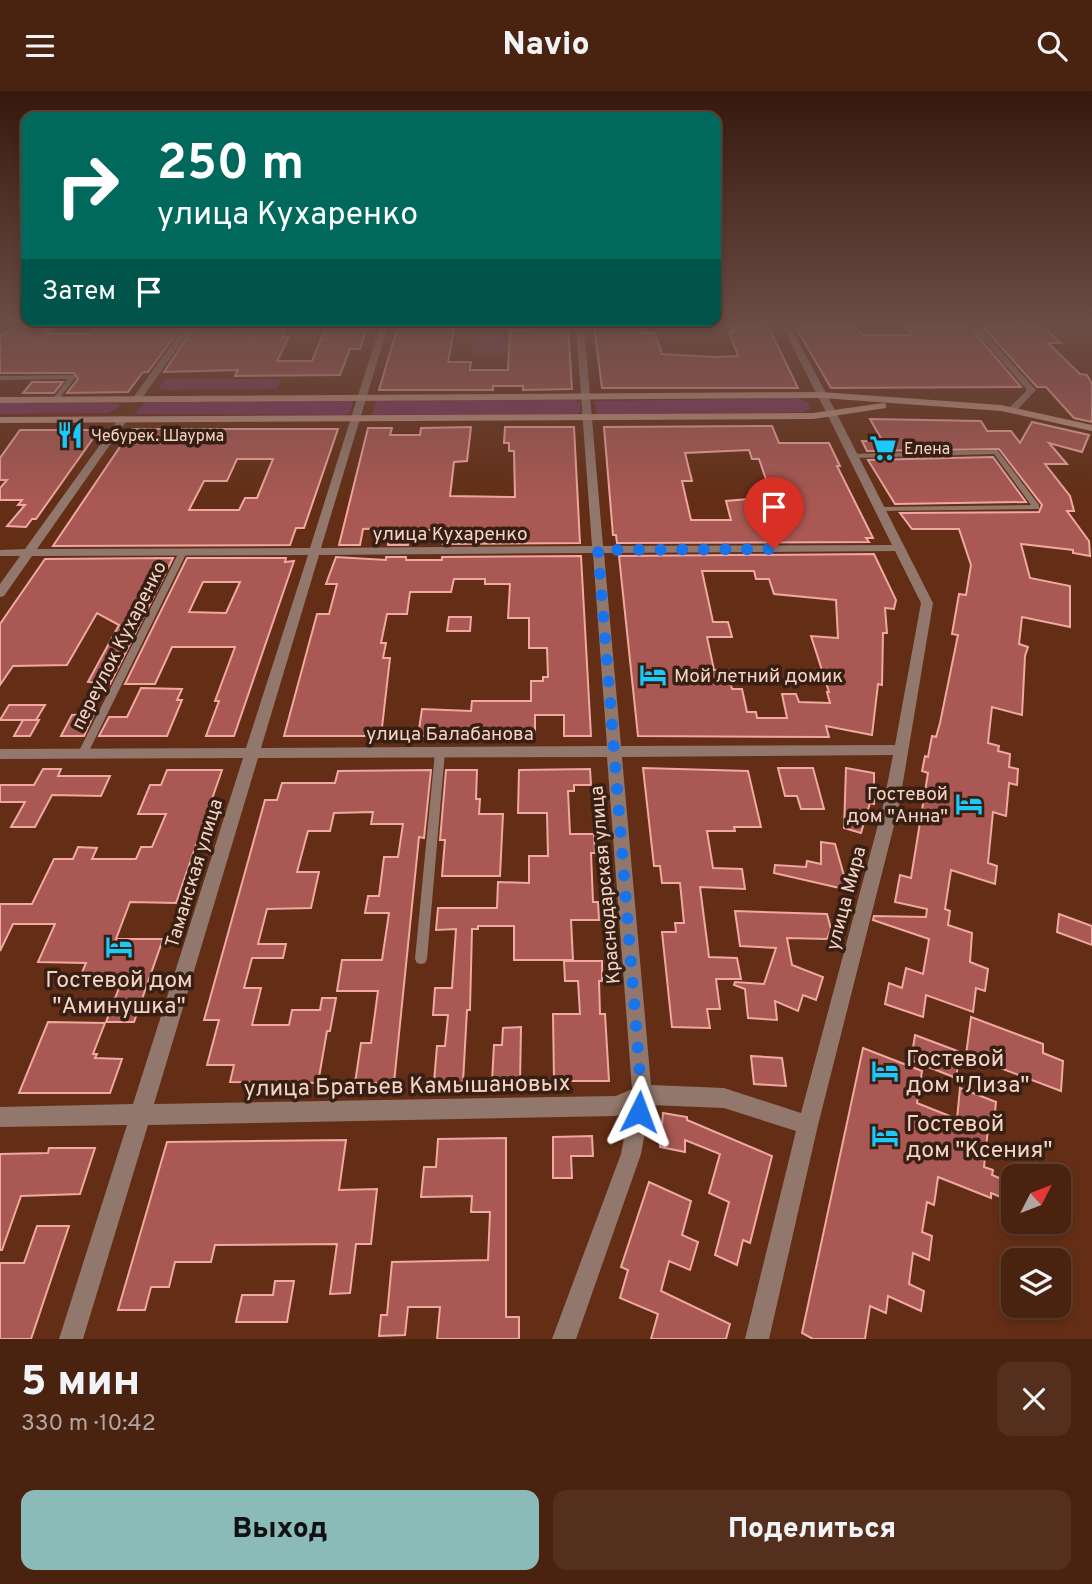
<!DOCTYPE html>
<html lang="ru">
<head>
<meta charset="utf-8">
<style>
	body { margin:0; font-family:Overpass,sans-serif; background:#542f1e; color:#f1f3f6; height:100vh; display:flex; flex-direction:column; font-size:26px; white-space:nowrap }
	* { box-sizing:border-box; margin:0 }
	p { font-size:23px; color:#b2a49f }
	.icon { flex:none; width:38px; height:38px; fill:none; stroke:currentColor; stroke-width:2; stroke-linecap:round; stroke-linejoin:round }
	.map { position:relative; height:1248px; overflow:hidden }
	.sheet { display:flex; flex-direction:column; background:#4a2210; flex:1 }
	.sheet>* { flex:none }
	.guide { position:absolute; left:21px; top:21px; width:700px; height:214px; border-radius:14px; box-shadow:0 4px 10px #0003,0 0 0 2px #613f30; background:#00695c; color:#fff; overflow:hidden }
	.needle { width:46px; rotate:48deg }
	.controls { position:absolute; left:1001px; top:1073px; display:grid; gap:14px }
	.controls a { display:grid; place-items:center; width:70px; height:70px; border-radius:14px; background:#4a2210; box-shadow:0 4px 10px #0003,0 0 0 2px #613f30; font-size:35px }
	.pin { position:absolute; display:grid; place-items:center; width:60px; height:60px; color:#fff; margin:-72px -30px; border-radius:50% 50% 50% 0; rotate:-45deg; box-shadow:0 0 7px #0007 }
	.pin .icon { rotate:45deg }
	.me { position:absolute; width:77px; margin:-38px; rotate:3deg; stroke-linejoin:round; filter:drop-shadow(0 0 5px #0008) }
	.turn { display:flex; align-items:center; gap:24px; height:147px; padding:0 21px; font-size:32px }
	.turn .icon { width:91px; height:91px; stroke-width:2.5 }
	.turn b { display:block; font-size:49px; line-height:60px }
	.then { display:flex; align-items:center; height:66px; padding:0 21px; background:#0003; gap:14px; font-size:26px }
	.round { display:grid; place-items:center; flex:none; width:74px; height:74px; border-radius:14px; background:#542f1e }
	.overview { display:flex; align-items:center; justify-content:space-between; height:119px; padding:0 21px }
	h1 { font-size:42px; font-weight:800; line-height:52px }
	.action { display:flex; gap:14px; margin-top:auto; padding:14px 21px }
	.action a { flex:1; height:80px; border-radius:14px; background:#8bbbb9; color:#111; font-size:28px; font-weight:800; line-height:80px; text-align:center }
	.action a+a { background:#542f1e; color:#f1f3f6 }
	header { display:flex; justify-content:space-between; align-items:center; height:91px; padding:0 21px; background:#4a2210; font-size:32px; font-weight:800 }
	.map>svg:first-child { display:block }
	.green { fill:#78365e }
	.building { fill:#a95853; stroke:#efa8a2; stroke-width:2; fill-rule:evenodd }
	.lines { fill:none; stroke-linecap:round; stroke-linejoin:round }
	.path { stroke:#976954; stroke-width:2.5; stroke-dasharray:2.5 3.5; stroke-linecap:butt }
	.service { fill:#92786c; fill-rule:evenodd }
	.minor { fill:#92786c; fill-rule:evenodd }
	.tertiary { fill:#92786c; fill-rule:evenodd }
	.secondary { fill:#c19684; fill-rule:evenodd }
	.route { stroke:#1a73e8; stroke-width:12; stroke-dasharray:0 21.6 }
	.labels { text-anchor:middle; stroke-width:7; stroke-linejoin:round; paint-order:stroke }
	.far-poi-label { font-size:16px; fill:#f5d4c6; stroke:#371f14; text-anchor:start }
	.street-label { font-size:19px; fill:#f5d4c6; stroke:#371f14 }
	.poi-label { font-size:19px; fill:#f5d4c6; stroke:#371f14; text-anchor:start }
	.near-poi-label { font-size:23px; fill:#f5d4c6; stroke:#371f14; text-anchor:start }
	.near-street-label { font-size:23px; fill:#f5d4c6; stroke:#371f14 }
</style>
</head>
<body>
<header><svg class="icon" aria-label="menu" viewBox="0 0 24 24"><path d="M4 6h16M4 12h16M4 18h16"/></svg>Navio<svg class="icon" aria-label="search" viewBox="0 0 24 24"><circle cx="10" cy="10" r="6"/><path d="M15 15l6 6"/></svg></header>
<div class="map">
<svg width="1092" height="1248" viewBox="0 0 1092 1248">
	<rect width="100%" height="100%" fill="#632e15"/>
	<g class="green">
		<polygon points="474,242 503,242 502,253 519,253 519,262 471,262"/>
		<polygon points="165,288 281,288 276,298 158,299"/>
		<polygon points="797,307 808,311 810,318 803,321 599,323 596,321 595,310"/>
		<polygon points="575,309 580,311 581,320 577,323 372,324 376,310"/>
		<polygon points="350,310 353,311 350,322 345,324 134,323 146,311"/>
		<polygon points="0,312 116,312 120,315 108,322 0,323"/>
	</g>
	<g class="building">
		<polygon points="14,235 52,238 47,243 89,243 96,235 182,235 148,281 143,281 128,301 67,302 78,288 74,282 0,282 0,244 4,244"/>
		<polygon points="195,235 285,238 282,246 289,246 277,270 312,270 326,236 367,236 360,258 350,258 340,284 235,285 238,279 164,281"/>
		<polygon points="529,235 568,235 572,298 523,299 523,295 493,295 493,299 379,299 397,238 454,238 448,271 471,271 470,279 508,279 510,239 529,239"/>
		<polygon points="640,235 642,242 655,242 662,263 715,266 738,265 729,241 733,241 731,235 768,235 798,297 602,297 594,236"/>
		<polygon points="795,235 856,235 862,244 912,244 905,235 969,235 1021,296 831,297"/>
		<polygon points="982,235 1042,235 1061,252 1048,252 1080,283 1087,284 1092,293 1092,331 1074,327 1046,296 1037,296"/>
		<polygon points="32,291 63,291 54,302 23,302"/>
		<polygon points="870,328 981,330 987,340 1011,340 1020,352 1032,331 1089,344 1082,361 1049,352 1067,373 1045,373 1070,405 1074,420 1067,420 1089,450 1090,465 1073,462 1073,459 1021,453 1030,487 1070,495 1070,536 1022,526 1019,553 1028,556 1025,565 1022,624 992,616 988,652 999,655 998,660 1010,663 1009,676 1018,678 1017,694 1009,692 1006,725 993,721 988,772 997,775 995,793 951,779 945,818 950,820 948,834 972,842 970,871 988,878 985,900 976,897 973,921 926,904 923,926 885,913 889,892 902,897 906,877 923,883 929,848 873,829 874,825 926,826 927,818 895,811 900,784 911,787 928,682 922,680 925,665 928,666 932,645 936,646 940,632 958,544 952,543 959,503 966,504 971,474 959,438 912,438 900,422 1039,421 1042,414 999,358 867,360 862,350 883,351"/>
		<path d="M772,335L779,352H829L840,375H837L873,447H866L869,451L617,452L616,444H613L604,336ZM749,359L752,368H759L772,406L726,410L731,429H691L682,390H692L685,362Z"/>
		<polygon points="471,336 467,370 454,371 450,405 515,406 514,360 509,360 509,352 504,352 505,336 574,336 580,452 443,453 445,439 411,439 408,454 388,454 391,437 363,438 360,454 339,454 368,337 392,337 390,344 420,344 421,337"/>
		<path d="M132,338H338L304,437H296L290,454L53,455ZM237,368H273L257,407H245L239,419H189L204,390H227Z"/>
		<polygon points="20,339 99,339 36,428 32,428 26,436 7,435 25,414 18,414 22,409 0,409 0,397 7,389 0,389 0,367"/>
		<polygon points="993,366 1026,411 895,413 868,369"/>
		<path d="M874,463L896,509L894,518L885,517L887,542H883L882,594L878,593L872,644L826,635L829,646L638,645L619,465ZM702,480H754L756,488H769L774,503L836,509L838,547L811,545L829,601H827L830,612L799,611L796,603H782L787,627H757L756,621H747L742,598H732L728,579H714L707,546H732L728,531H713Z"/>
		<polygon points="581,465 591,645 564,645 564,624 535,624 535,645 418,645 422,618 471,620 472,610 531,610 531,590 543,590 543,586 548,586 547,557 529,557 529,527 508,527 510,493 485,493 485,488 454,488 451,501 410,501 407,523 387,523 381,552 386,552 383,567 390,567 381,645 284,645 317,523 329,523 337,493 326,493 336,466 386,469 386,466 406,466 406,469 442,469 442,466"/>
		<polygon points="173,467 110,593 88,591 119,534 97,522 67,574 13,575 0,594 0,533 45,468"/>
		<path d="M187,467H286L285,471L294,470L234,645H206L219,610H215L235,556H172L155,593H125ZM203,491H240L226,522L189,521Z"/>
		<polygon points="449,526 471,526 470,540 447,540"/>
		<polygon points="141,597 182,598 177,609 182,609 167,645 99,645 109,626 127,626"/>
		<polygon points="9,614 45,614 36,629 0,629"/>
		<polygon points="94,623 84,645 61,645 72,624"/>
		<polygon points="23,629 39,629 30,645 14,645"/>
		<polygon points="643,677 748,680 761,736 734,736 735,740 707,740 713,777 742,778 745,798 700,796 709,866 737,867 741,888 716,888 720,918 707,918 710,937 672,936 662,841 676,841 675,832 684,832 680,792 662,792 660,775 654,775"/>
		<polygon points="778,677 813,677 824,718 801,718 797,705 785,705"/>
		<polygon points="846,677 874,682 874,713 870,712 861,742 844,737"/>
		<polygon points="43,678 61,678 58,685 110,685 101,705 52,704 35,736 11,736 25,711 0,711 0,694 34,694"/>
		<polygon points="590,678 591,694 574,694 574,700 568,700 570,743 594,743 595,762 591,762 593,811 598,811 599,829 571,829 573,869 514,869 514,835 478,835 478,838 472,838 470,919 467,919 463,991 434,991 437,955 445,955 448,924 433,924 435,897 452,897 456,838 436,839 438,817 497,817 498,791 529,792 529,765 548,765 547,722 518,722 519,679"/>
		<polygon points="167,679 222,679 176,812 130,811 116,848 163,848 134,931 106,931 124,884 81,884 86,872 38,871 55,833 13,833 0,860 0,813 32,813 54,768 73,768 78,756 97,757 92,768 136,768 141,756 152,756 166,723 138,723 150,694 161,694"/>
		<polygon points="431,679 424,747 419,746 394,992 355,992 361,952 371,952 378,900 337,900 342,869 382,869 389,822 365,822 368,805 379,805 384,766 398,766 403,733 371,733 373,721 334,722 330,740 308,740 297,781 319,781 311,817 267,818 258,853 286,853 283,867 252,867 244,897 261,897 252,934 289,934 292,919 320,919 322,907 336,907 330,940 327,940 318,992 230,991 234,974 207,974 219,929 204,929 265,709 277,709 282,692 335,692 338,680"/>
		<polygon points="446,679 477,679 476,708 480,708 479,723 503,723 500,785 442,785 445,749 440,749"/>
		<polygon points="821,751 835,753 845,788 844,798 774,782 775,774 806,776 807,770 821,773"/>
		<polygon points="735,820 827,823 831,838 827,848 787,847 792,874 823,886 816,909 803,904 798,920 775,910 777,929 748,927 745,898 734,894 735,891 764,893 776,857 740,855"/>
		<polygon points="1059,823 1092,835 1092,854 1057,841"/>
		<polygon points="564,870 602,870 602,890 599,890 600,923 605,923 609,990 554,990 553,923 580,923 578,890 565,890"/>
		<polygon points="971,926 1043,953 1043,962 1063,970 1061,1000 966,964"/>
		<polygon points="48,931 105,932 93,963 97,963 95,967 122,968 110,1002 19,1002"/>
		<polygon points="521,936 520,991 492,991 494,954 502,954 503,937"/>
		<polygon points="915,944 960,961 956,987 911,969"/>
		<polygon points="863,957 922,980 917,1012 957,1028 960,997 996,1011 994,1030 989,1028 984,1076 993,1079 992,1084 1013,1093 1013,1111 991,1102 991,1107 938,1086 934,1114 927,1111 922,1141 932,1145 929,1169 913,1162 909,1193 924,1200 921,1220 888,1205 886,1222 870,1215 865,1248 813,1248 802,1242"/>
		<polygon points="751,965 782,967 786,995 754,993"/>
		<polygon points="663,1022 687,1026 687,1029 772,1065 750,1152 743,1149 737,1174 715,1164 729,1111 709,1102 720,1063 685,1049 685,1061 660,1056"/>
		<polygon points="592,1045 593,1065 571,1065 572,1087 553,1087 553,1046"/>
		<polygon points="506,1047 506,1226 519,1226 519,1248 437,1248 440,1216 408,1216 405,1244 379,1245 381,1224 387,1224 392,1171 488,1169 490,1121 471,1121 472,1105 421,1106 424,1076 436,1076 438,1048"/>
		<polygon points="346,1049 339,1099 377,1098 371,1153 356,1153 350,1202 330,1203 337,1153 215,1154 211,1171 175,1171 169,1196 151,1196 145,1219 118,1219 167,1051"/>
		<polygon points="49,1057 95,1057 80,1103 21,1105 2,1159 0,1159 0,1063 48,1062"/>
		<polygon points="649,1091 691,1110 682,1144 698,1151 690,1179 669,1170 661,1200 730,1233 726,1248 651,1248 658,1223 620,1207 628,1179 621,1176"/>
		<polygon points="37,1135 69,1135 31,1248 0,1248 0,1172 24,1172"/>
		<polygon points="275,1190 294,1190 287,1231 236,1231 242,1204 273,1204"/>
	</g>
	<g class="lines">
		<polyline class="path" points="185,264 206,264"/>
		<g class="service">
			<polygon points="0,285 73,284 76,286 57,310 55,311 52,309 68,288 0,289"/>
			<polygon points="996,359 998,360 1039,414 1039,418 877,420 876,418 880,416 1031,414 994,363 853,367 850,365 853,363"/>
			<polygon points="180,459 183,459 187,461 88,662 87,665 79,665 78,662"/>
			<polygon points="440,657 444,658 445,661 427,868 425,872 421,873 417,872 415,868 435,661 436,658"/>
		</g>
		<g class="minor">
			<path d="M380,235H388L321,457L592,455L576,235H584L603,455L892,454L826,321L831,318L836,321L933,512L899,715L818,1034L769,1248H745L796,1040L724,1017L650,1014L641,1063L576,1248H552L621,1063L629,1020L616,1025L148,1034L83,1248H59L127,1034L0,1036V1016L133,1013L243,667L0,668V658L246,657L308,464L32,465L4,505L0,506V493L20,465H0V459L25,458L120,326L123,325L128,328L37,458L310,457ZM895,460L921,512L895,654L621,655L604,462ZM593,462L607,655L261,657L319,464ZM893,664L883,715L801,1022L724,997L651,994L622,666ZM607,666L632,998L616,1005L154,1013L258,667Z"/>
			<polygon points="971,235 979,235 1036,299 1016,320 1008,318 1027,299"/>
		</g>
		<g class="tertiary">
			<polygon points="185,235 193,235 140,310 134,310 132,308"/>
			<polygon points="782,235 790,235 836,321 834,323 826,321"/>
		</g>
		<g class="secondary">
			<polygon points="822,301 1001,314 1092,334 1092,340 1001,320 822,307 0,312 0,306"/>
			<polygon points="883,312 886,313 886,317 813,328 0,332 0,326 813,322"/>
		</g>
	</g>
	<linearGradient id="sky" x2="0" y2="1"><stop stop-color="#36190c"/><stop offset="0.57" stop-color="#6b4c46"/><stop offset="1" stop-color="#6b4c46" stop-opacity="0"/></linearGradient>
	<rect width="1092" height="409" fill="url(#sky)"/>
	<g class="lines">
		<polyline class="route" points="639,1021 641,997 598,459 774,458"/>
	</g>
	<defs>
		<symbol id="restaurant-bare" viewBox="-9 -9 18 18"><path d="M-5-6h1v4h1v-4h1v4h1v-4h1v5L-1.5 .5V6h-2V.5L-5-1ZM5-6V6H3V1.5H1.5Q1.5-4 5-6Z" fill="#1acafc" stroke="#371f14" stroke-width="2.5" paint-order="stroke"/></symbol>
		<symbol id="supermarket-bare" viewBox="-9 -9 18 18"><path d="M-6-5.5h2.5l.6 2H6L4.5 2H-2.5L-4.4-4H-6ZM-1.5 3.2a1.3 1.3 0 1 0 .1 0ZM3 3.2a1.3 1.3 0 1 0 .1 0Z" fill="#1acafc" stroke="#371f14" stroke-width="2.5" paint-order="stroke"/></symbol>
		<symbol id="hotel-bare" viewBox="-9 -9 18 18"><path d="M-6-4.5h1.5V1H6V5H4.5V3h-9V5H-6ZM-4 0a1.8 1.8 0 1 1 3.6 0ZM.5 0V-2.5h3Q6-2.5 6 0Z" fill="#1acafc" stroke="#371f14" stroke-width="2.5" paint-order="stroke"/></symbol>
	</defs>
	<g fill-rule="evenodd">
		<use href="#restaurant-bare" x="51" y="325" width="38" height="38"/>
		<use href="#supermarket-bare" x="864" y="338" width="38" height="38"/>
		<use href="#hotel-bare" x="634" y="565" width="38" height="38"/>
		<use href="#hotel-bare" x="950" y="694" width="38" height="38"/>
		<use href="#hotel-bare" x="100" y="837" width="38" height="38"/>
		<use href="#hotel-bare" x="866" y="961" width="38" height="38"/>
		<use href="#hotel-bare" x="866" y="1026" width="38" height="38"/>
	</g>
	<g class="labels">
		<g class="far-poi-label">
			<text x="91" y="350">Чебурек. Шаурма</text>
			<text x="904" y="363">Елена</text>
		</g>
		<g class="street-label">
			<text x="450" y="449">улица Кухаренко</text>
			<text transform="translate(118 554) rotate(-63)" y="7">переулок Кухаренко</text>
			<text x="450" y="649">улица Балабанова</text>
			<text transform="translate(193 782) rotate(-73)" y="7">Таманская улица</text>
			<text transform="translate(604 794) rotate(-95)" y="7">Краснодарская улица</text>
			<text transform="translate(845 807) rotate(-75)" y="7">улица Мира</text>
		</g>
		<g class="poi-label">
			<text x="674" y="591">Мой летний домик</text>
			<text x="948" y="709" text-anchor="end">Гостевой<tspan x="948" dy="22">дом "Анна"</tspan></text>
		</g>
		<g class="near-poi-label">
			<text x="119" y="896" text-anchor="middle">Гостевой дом<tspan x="119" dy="26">"Аминушка"</tspan></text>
			<text x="906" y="975">Гостевой<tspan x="906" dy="26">дом "Лиза"</tspan></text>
			<text x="906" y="1040">Гостевой<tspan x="906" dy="26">дом "Ксения"</tspan></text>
		</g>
		<g class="near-street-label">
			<text transform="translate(407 994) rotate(-1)" y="8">улица Братьев Камышановых</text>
		</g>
	</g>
</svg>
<div class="controls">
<a><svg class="needle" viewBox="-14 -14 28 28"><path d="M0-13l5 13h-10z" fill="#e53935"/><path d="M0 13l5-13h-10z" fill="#b2a49f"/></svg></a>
<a><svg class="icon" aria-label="layers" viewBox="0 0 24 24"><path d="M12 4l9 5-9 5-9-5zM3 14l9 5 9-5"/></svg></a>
</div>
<div class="pin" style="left:774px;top:458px;background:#d93025"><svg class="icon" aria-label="arrive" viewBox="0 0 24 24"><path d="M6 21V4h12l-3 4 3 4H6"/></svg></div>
<svg class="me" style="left:639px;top:1021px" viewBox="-20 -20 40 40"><path d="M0-17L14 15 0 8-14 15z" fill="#1a73e8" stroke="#fff" stroke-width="4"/></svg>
<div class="guide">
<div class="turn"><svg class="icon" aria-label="right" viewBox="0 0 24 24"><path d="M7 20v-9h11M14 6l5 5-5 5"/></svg><div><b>250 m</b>улица Кухаренко</div></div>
<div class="then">Затем<svg class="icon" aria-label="arrive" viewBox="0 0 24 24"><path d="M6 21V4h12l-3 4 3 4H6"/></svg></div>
</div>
</div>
<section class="sheet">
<div class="overview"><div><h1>5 мин</h1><p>330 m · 10:42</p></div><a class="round"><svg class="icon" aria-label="close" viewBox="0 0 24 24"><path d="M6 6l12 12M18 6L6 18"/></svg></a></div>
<div class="action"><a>Выход</a><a>Поделиться</a></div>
</section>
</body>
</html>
